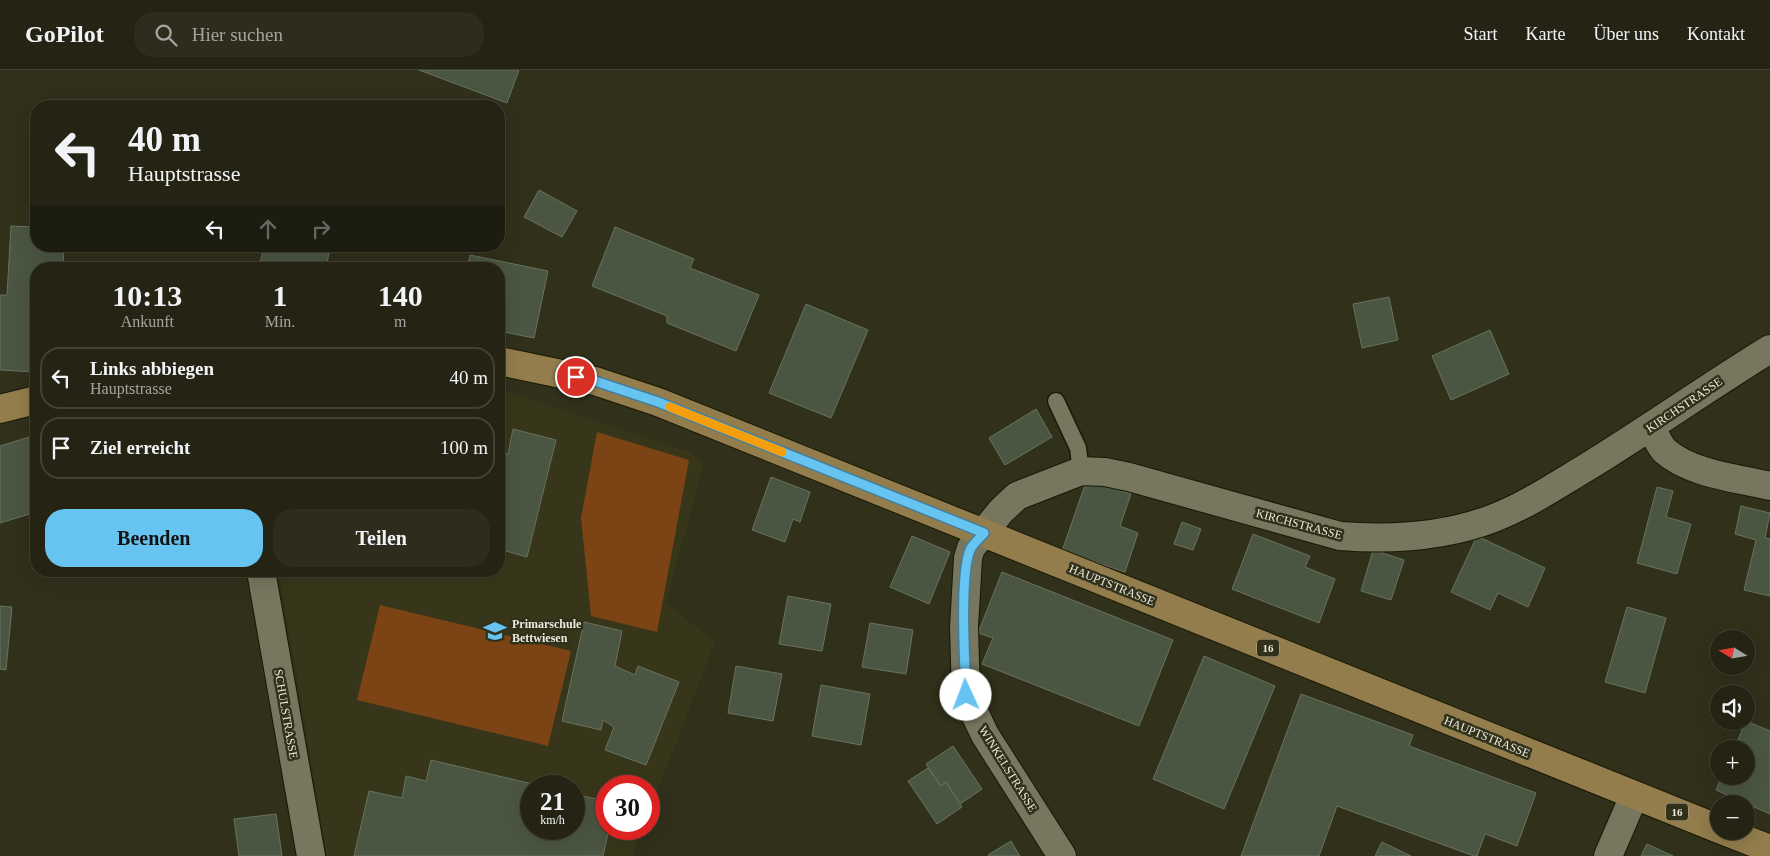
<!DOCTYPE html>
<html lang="de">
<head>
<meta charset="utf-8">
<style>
	body { margin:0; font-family:"Times New Roman",serif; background:#2d2c1d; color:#f1f3f6; height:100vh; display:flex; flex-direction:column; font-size:19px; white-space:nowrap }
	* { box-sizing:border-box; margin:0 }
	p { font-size:16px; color:#a3a4a0 }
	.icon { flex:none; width:28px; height:28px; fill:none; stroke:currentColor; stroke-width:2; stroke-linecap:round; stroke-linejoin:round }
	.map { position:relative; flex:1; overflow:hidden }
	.panel { position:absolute; left:30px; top:192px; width:475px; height:315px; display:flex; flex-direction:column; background:#252414; border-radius:20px; box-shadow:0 5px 20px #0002,0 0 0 1px #424134 }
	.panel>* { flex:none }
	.banner { position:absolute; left:30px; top:30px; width:475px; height:152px; border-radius:20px; box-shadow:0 5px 20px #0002,0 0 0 1px #424134; background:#252414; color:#f1f3f6; overflow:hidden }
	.needle { width:32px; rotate:281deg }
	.controls { position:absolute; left:1710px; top:560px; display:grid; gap:10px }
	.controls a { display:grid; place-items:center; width:45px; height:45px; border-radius:50%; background:#252414; box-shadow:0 5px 20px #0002,0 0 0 1px #424134; font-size:25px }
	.speed { position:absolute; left:520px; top:705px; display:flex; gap:10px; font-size:25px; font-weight:700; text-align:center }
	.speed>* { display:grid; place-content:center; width:65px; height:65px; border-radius:50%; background:#252414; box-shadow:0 5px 20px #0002,0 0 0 1px #424134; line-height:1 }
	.speed small { font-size:12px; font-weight:400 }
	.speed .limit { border:8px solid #d22; background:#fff; color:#111 }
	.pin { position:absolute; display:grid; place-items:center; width:42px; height:42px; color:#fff; margin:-21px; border:2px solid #fff; border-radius:50%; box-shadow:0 1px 5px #0007 }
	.me { position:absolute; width:55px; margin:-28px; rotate:358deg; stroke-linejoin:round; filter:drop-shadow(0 0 4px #0008) }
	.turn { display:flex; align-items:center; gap:18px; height:105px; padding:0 15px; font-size:22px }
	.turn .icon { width:65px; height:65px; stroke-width:2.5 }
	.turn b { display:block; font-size:35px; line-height:42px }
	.lanes { display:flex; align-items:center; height:48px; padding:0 15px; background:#0003; justify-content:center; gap:25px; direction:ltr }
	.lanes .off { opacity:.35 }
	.eta { display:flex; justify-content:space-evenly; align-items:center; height:85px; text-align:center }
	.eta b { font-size:30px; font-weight:700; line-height:35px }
	.primary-button { display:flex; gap:10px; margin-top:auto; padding:10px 15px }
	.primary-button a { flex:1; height:58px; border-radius:20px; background:#67c4f0; color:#111; font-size:20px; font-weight:700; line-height:58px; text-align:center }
	.primary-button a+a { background:#2d2c1d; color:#f1f3f6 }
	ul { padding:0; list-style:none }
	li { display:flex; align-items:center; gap:15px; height:62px; margin:0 10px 8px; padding:0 5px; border:2px solid #424134; border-radius:20px }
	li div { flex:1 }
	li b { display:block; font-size:19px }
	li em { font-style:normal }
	header { display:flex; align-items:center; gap:30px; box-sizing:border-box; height:70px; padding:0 25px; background:#252414; border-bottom:1px solid #424134 }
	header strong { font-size:24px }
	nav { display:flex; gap:28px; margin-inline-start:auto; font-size:18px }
	.search { width:350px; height:45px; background:#2d2c1d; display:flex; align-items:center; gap:12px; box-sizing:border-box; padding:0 18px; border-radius:20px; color:#a3a4a0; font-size:19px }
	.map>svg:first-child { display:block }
	.built { fill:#38361a; fill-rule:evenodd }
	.green { fill:#7c4315 }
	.building { fill:#4b5642; stroke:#68735e }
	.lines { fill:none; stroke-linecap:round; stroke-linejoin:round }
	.service-casing { stroke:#191804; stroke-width:19 }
	.minor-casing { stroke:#191804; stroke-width:30 }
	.primary-casing { stroke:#191804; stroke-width:30 }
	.service { stroke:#77765f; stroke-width:16 }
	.minor { stroke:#77765f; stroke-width:28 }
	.primary { stroke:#937d4d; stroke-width:28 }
	.route-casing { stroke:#437f9c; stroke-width:12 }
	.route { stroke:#67c4f0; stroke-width:9 }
	.slow { stroke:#f59e0b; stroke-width:9 }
	.labels { text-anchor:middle; stroke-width:5; stroke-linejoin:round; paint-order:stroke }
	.shield { fill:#31301b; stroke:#b2b2a3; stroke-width:1 }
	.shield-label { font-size:11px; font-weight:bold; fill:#eaeadd }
	.street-label { font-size:12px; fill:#eaeadd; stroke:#31301b }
	.poi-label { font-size:12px; font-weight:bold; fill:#eaeadd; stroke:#31301b; text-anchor:start }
</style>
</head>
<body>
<header>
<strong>GoPilot</strong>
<div class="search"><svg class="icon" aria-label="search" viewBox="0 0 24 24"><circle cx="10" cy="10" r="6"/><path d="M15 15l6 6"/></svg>Hier suchen</div>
<nav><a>Start</a><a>Karte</a><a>Über uns</a><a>Kontakt</a></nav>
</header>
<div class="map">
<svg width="1770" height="786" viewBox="0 0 1770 786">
	<rect width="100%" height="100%" fill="#31301b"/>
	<path class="built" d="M499,319L689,382L704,393L666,533L715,572L649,743V716H606V759H643L632,786H327L279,501H499ZM531,716H574V759H531Z"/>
	<g class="green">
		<polygon points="597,362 689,390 657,562 591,546 581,448"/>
		<polygon points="380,535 571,581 548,676 357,630"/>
	</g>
	<g class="building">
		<polygon points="419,0 519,0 507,33"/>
		<polygon points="539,120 577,141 562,167 524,147"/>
		<polygon points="11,156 36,157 36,176 63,176 64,199 36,199 36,302 0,300 0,225 7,225"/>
		<polygon points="615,157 694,189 690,198 759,225 736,281 667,253 667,246 592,216"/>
		<polygon points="264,176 330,176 326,199 259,197"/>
		<polygon points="470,185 548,201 534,268 499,261 499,199 467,199"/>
		<polygon points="154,196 154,199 108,199 108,198"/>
		<polygon points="1389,227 1398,270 1362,278 1353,234"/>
		<polygon points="806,234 868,260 831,348 769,323"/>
		<polygon points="1490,260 1509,304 1451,330 1432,286"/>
		<polygon points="1036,339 1052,367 1005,395 989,368"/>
		<polygon points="513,359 556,370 527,487 499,479 499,383 508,384"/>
		<polygon points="36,365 36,442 0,453 0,376"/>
		<polygon points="771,407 810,422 800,452 793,449 785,472 752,460"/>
		<polygon points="1087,409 1131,424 1120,456 1138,463 1125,502 1062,481"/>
		<polygon points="1657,417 1673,421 1666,447 1691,454 1677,504 1637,493"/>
		<polygon points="1741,436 1770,443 1765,468 1770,469 1770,526 1744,520 1756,470 1735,464"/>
		<polygon points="1182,452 1201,459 1193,480 1174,474"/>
		<polygon points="1253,464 1310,486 1305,497 1335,509 1319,553 1232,519"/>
		<polygon points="912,466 950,482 929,534 890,517"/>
		<polygon points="1477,466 1545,498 1528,537 1498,523 1490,540 1451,522"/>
		<polygon points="1373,480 1404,490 1391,530 1361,521"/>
		<polygon points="1002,502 1173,570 1139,656 982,594 993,568 978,563"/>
		<polygon points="788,526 831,534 822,581 779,574"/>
		<polygon points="0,536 12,537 6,600 0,599"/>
		<polygon points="1627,537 1666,548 1645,623 1605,612"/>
		<polygon points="584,552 622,561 615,596 635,605 638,596 679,612 646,695 605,680 614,657 603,650 601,660 562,651"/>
		<polygon points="870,553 913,560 906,604 862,597"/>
		<polygon points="1204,586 1275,616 1224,739 1153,709"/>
		<polygon points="736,596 782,604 773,651 728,643"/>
		<polygon points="821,615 870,624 861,675 812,666"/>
		<polygon points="1301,624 1413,665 1409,676 1536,723 1517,776 1485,764 1477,786 1474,786 1337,736 1319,786 1241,786"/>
		<polygon points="1746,651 1770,661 1770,744 1716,720 1722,706 1746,706 1746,679 1734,679"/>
		<polygon points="953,676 982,719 960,734 946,712 941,716 926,694"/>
		<polygon points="431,690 541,716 531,716 531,759 574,759 574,724 606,731 606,759 609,759 603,786 354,786 369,721 402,728 406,706 426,711"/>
		<polygon points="928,698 941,716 946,712 962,737 937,754 908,711"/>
		<polygon points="276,744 282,786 239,786 234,749"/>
		<polygon points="1011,771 1020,786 989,786 988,785"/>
		<polygon points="1382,772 1411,786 1375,786"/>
		<polygon points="1647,774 1673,786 1641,786"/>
	</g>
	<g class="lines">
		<defs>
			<polyline id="service" points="1056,331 1078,378 1081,401"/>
			<g id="minor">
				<path d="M1651,357C1655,364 1659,375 1665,381C1691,404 1737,408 1770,416"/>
				<polyline points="261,501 311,786"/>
				<path d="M1062,786L985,665L966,625L964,557L968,488L971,478L1001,441L1017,426L1081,401L1105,402L1129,407L1340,466C1392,470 1445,467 1494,448C1527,435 1557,415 1587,397C1649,359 1708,317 1770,279"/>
				<polyline points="1608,786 1634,726"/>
			</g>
			<g id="primary">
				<polyline points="499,291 595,311 658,332 1719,759"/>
				<polyline points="0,339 36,330"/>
				<polyline points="1724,761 1770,779"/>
			</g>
		</defs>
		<use href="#service" class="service-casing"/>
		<use href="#minor" class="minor-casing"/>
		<use href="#primary" class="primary-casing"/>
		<use href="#service" class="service"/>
		<use href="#minor" class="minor"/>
		<use href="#primary" class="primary"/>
	</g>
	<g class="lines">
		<defs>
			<path id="route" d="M576,307L595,311L658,332L984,463C980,468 974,473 971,478C959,500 965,596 966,625"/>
		</defs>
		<use href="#route" class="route-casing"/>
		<use href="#route" class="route"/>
		<polyline class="slow" points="670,337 782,382"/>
	</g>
	<defs>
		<symbol id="school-bare" viewBox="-9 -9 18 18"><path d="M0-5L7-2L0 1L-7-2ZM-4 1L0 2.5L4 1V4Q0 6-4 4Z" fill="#67c4f0" stroke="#31301b" stroke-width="2.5" paint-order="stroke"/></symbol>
	</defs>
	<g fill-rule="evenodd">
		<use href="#school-bare" x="479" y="545" width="32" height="32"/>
	</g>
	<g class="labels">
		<g class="shield">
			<rect x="1257" y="569.5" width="22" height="17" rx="4"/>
			<rect x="1666" y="733.5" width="22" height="17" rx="4"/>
		</g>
		<g class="shield-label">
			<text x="1268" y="582">16</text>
			<text x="1677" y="746">16</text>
		</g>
		<g class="street-label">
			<text transform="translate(1684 335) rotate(-34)" y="4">KIRCHSTRASSE</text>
			<text transform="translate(1299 454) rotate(15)" y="4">KIRCHSTRASSE</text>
			<text transform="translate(1112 515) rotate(22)" y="4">HAUPTSTRASSE</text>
			<text transform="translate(286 644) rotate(80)" y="4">SCHULSTRASSE</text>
			<text transform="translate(1487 667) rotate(22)" y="4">HAUPTSTRASSE</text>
			<text transform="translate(1008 699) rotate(58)" y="4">WINKELSTRASSE</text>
		</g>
		<g class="poi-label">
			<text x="512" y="558">Primarschule<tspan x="512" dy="14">Bettwiesen</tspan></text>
		</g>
	</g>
</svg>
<div class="controls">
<a><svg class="needle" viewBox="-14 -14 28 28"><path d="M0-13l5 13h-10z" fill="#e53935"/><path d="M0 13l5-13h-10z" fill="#a3a4a0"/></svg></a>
<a><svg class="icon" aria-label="sound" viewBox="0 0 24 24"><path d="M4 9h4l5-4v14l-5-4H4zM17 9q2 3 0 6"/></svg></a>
<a>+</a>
<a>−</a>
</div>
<div class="speed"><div>21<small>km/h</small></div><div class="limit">30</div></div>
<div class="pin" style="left:576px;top:307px;background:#d93025"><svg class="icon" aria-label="arrive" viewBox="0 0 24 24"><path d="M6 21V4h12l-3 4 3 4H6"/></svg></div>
<svg class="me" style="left:966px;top:625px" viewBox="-20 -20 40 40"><circle r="19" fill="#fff"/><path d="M0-13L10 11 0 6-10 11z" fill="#67c4f0"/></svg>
<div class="banner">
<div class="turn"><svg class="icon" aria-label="left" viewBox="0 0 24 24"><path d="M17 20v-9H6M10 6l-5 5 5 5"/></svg><div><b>40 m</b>Hauptstrasse</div></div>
<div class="lanes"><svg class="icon" aria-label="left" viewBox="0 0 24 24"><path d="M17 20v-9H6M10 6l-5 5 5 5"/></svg><svg class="icon off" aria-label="ahead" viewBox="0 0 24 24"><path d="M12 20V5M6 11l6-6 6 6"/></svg><svg class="icon off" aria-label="right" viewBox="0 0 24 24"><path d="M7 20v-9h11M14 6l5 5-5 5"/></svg></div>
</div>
<section class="panel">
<div class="eta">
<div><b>10:13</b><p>Ankunft</p></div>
<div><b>1</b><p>Min.</p></div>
<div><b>140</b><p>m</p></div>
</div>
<ul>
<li><svg class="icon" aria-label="left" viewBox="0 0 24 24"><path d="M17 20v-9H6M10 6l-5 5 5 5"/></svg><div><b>Links abbiegen</b><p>Hauptstrasse</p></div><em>40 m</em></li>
<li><svg class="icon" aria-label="arrive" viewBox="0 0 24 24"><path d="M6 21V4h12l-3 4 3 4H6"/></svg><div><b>Ziel erreicht</b></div><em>100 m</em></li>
</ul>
<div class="primary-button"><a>Beenden</a><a>Teilen</a></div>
</section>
</div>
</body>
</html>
